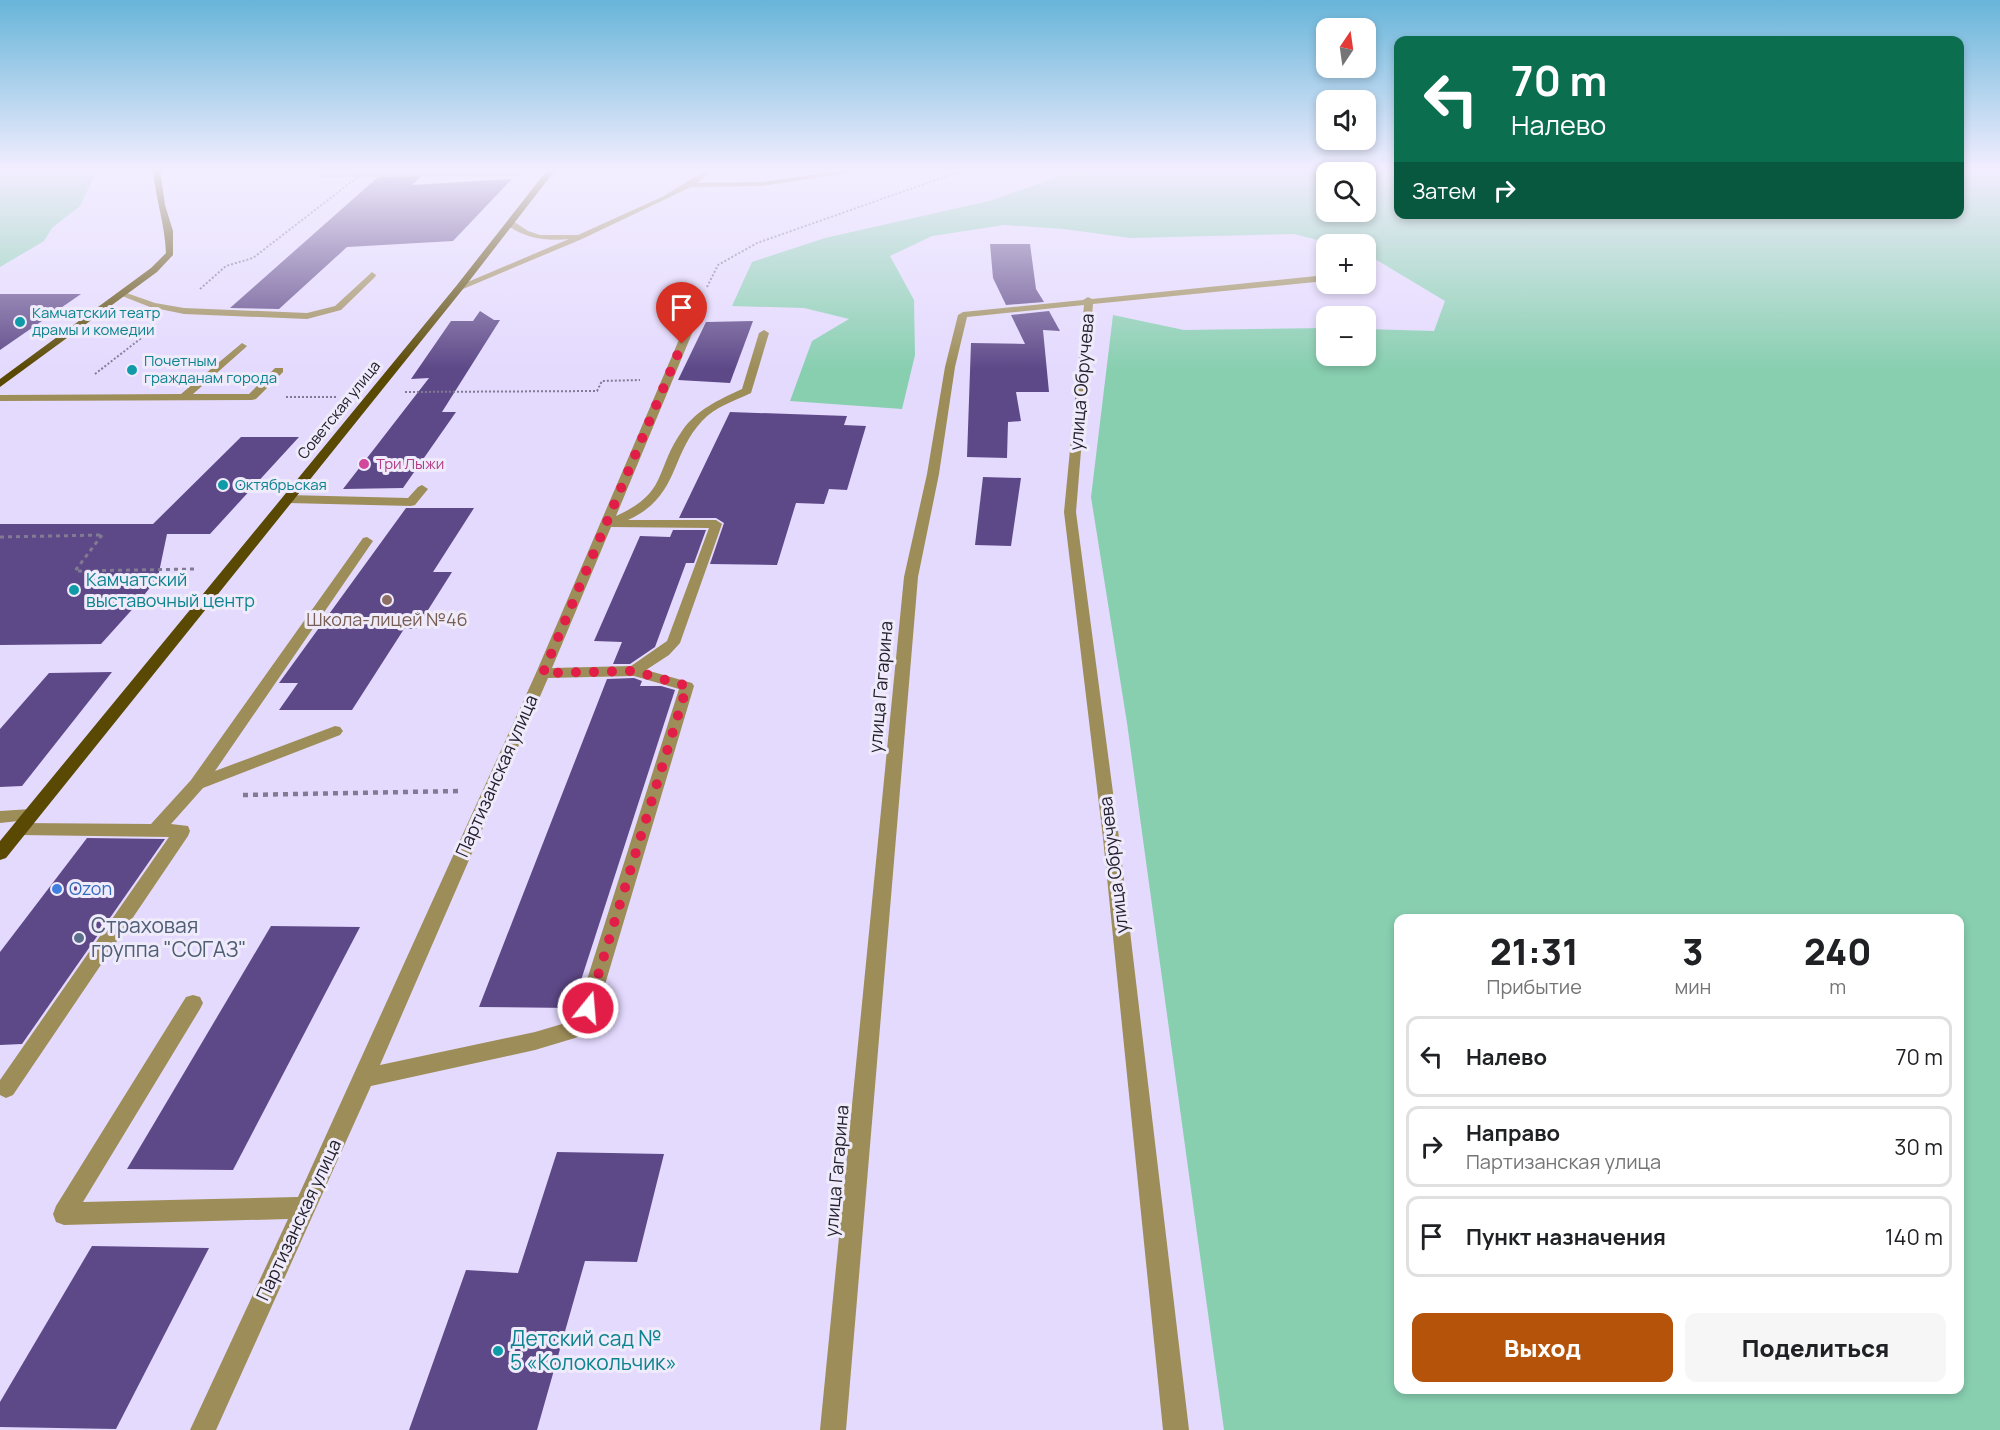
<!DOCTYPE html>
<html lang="ru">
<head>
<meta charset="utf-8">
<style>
	body { margin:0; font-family:Manrope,sans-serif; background:#f6f6f6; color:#202124; height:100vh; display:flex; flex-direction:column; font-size:22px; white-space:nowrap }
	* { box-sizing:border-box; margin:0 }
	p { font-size:20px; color:#757577 }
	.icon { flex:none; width:33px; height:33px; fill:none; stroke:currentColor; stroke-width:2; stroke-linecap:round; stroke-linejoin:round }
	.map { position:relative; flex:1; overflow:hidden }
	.side { position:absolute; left:1394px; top:914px; width:570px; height:480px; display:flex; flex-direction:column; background:#fff; border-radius:12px; box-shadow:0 3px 9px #0003 }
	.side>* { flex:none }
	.banner { position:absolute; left:1394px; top:36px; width:570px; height:183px; border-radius:12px; box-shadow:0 3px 9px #0003; background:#0b6e4f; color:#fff; overflow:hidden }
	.needle { width:39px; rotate:13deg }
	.fabs { position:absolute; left:1316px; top:18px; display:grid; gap:12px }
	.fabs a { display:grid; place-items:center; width:60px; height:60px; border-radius:12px; background:#fff; box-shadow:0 3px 9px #0003; font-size:30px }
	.pin { position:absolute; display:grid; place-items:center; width:51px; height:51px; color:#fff; margin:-62px -26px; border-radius:50% 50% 50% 0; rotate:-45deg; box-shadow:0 0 6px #0007 }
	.pin .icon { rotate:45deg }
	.me { position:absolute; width:66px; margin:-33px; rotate:17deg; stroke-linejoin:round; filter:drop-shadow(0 0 4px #0008) }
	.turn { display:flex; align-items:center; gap:21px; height:126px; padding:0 18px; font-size:27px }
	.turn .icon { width:78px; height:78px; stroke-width:2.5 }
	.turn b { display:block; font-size:42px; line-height:51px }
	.then { display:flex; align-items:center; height:57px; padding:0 18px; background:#0003; gap:12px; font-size:22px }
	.eta { display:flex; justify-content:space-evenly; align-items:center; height:102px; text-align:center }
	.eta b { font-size:36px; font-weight:800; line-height:42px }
	.primary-button { display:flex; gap:12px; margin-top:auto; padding:12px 18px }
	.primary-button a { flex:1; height:69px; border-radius:12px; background:#b45309; color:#fff; font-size:24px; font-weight:800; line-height:69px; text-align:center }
	.primary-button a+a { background:#f6f6f6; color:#202124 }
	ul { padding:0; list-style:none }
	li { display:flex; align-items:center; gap:18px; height:81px; margin:0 12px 9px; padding:0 6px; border:3px solid #e0e0e0; border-radius:12px }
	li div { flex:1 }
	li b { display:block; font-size:22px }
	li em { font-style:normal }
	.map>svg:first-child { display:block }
	.green { fill:#88cfb0; fill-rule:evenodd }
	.building { fill:#5e4988 }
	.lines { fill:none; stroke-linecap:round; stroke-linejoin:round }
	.path-far2 { stroke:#817a93; stroke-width:2; stroke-dasharray:2 2; stroke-linecap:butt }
	.path-far1 { stroke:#817a93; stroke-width:3; stroke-dasharray:4 4; stroke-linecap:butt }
	.path { stroke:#817a93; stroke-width:4.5; stroke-dasharray:5 5; stroke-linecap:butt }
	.minor { fill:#9d8d59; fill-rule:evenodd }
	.major { fill:#5a4903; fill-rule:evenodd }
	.route { stroke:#e11d48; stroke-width:10; stroke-dasharray:0 18 }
	.culture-dot { fill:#0f9aa8; stroke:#efebfa; stroke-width:2 }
	.hotel-dot { fill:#d1479c; stroke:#efebfa; stroke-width:2 }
	.education-dot { fill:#8d6e63; stroke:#efebfa; stroke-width:2 }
	.shop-dot { fill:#3f7fe0; stroke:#efebfa; stroke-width:2 }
	.service-dot { fill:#5c6f8a; stroke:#efebfa; stroke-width:2 }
	.labels { text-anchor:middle; stroke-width:6; stroke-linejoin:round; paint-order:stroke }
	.far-culture-label { font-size:15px; fill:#0d838f; stroke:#efebfa; text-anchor:start }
	.far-street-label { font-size:15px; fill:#24202d; stroke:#efebfa }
	.far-hotel-label { font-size:15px; fill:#b23c85; stroke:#efebfa; text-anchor:start }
	.street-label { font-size:18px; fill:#24202d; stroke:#efebfa }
	.culture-label { font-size:18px; fill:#0d838f; stroke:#efebfa; text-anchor:start }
	.education-label { font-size:18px; fill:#785e54; stroke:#efebfa }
	.shop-label { font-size:18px; fill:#366cbe; stroke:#efebfa; text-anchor:start }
	.near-service-label { font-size:21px; fill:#4e5e75; stroke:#efebfa; text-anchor:start }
	.near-culture-label { font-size:21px; fill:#0d838f; stroke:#efebfa; text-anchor:start }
</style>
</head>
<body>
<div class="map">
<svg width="2000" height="1430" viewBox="0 0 2000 1430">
	<rect width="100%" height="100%" fill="#e4dafe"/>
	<g class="green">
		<polygon points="0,169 98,169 80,206 52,228 44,241 0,267"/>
		<path d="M1081,169H1398V214H1959V169H2000V1430H1224L1127,723L1091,497L1113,315L1184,330L1326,328V356H1365V329L1434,331L1445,301L1365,253V244H1333L1294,234L1130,238L1064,229L1004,225L932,236L890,256L914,300L915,355L902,409L790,401L812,341L849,319L804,308L732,306L752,262L825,238L989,201ZM1326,172H1365V212H1326ZM1398,918H1959V1389H1398Z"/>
	</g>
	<g class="building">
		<polygon points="421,176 412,185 512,179 453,241 347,247 279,309 230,308 378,177"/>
		<polygon points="990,244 1030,244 1036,289 1044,302 1006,305 993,278"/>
		<polygon points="0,294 81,294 0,350"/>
		<polygon points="480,311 494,320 500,320 442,412 456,412 403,488 343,489 429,378 411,379 451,321 473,321"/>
		<polygon points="1049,311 1060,331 1043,330 1049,392 1016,392 1021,421 1008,422 1007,458 967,457 971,343 1025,344 1011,315"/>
		<polygon points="753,321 730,383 678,380 706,322"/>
		<polygon points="730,412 847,416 844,425 866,426 847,490 829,489 824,504 796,503 777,565 710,564 724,523 716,518 679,518"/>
		<polygon points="241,437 299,437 210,534 167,534 158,577 138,603 101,644 0,645 0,524 153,524"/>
		<polygon points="983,477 1021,478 1011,546 975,545"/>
		<polygon points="406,508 474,508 433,572 452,572 416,629 404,629 352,710 279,710 298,683 279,683"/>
		<polygon points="673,530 706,530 694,563 686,563 655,647 630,664 613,664 622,642 594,641 640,536 670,537"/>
		<polygon points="112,672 22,786 0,787 0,729 49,673"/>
		<polygon points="634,678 642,681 640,686 661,686 675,690 572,1008 479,1007 607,679"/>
		<polygon points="87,838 165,839 22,1044 0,1045 0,952"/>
		<polygon points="271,926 360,927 233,1170 127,1169"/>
		<polygon points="557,1152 664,1154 637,1262 585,1261 537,1430 409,1430 466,1270 518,1273"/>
		<polygon points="92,1246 209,1248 116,1429 0,1427 0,1402"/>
	</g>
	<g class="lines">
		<g class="path-far2">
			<polyline points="321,176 519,175"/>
			<polyline points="707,287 718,265 757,243 967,169"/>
			<polyline points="200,289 226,266 253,258 359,176"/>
			<polyline points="95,374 153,329"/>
			<polyline points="405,392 597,391 602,381 640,380"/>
			<polyline points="286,397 338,397"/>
		</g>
		<g class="path-far1">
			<polyline points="102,535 75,571 194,569"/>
			<polyline points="0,537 101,535"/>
		</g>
		<polyline class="path" points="243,795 460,791"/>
		<g class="minor">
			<path d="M707,169H715L697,183L762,182L854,169H871L762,186L691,187L582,239L463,289L456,287L569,239C546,241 527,239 507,225V221H513L528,231L540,235H578L664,196Z"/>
			<polygon points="372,272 376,275 375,277 341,310 307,319 184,314 150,307 117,294 121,291 155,303 184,308 307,313 335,306"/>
			<polygon points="1326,275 1326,281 1093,304 1076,512 1119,838 1189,1430 1163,1430 1103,838 1064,512 1084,305 967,317 955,367 939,474 918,577 846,1430 820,1430 904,577 927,474 945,367 958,315 963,312 1083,300 1088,297 1092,299"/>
			<path d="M698,304L703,307L616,516C669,492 654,471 682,431C697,409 719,400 742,389L759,333L764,330L769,333L751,393C734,401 715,407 702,421C669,457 680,496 628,520H716L722,524L680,643L669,655L646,670L692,683L694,686L598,1008L582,1035L575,1038L535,1050L371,1086L216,1430H190L288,1219L64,1225L56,1222L53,1214L56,1206L186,997L193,995L200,997L203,1003L200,1009L83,1202L298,1197L536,673L693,307ZM611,527L709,528L667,641L631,666L552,668ZM634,676L679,689L579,1005L569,1022L535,1032L380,1065L548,678Z"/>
			<polygon points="242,343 247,346 245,348 193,394 249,394 275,368 283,368 283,372 256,399 252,400 0,401 0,395 181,394"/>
			<polygon points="422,485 428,489 415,505 411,506 288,503 282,499 288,495 408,498 418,487"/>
			<polygon points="367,537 373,541 215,771 335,726 340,727 343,731 340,735 203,788 171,824 188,826 190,831 188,836 13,1095 6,1098 0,1095 0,1080 169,837 20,835 14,834 12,829 14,824 20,823 151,824 191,780 363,538"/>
			<polygon points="31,809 37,811 39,815 37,819 0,823 0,811"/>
		</g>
		<g class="major">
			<path d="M153,169H160L165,205L173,231V255L157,272L0,387V379L151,268L166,253C165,224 155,197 153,169Z"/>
			<polygon points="548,169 556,169 463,289 6,858 0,860 0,841 457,285"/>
		</g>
	</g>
	<linearGradient id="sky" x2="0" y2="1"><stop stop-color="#67b5d9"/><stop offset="0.46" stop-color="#f3eeff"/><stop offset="1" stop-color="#f3eeff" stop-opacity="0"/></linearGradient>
	<rect width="2000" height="369" fill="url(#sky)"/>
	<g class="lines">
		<polyline class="route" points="588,1008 687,686 634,671 543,673 682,344"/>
	</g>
	<g class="culture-dot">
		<circle cx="20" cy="322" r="6"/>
		<circle cx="132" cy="370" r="6"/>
		<circle cx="223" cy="485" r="6"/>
		<circle cx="74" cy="590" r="6"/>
		<circle cx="498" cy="1351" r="6"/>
	</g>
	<circle class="hotel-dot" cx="364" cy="464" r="6"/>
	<circle class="education-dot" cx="387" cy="600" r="6"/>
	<circle class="shop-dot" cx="57" cy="889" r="6"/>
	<circle class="service-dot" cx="79" cy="938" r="6"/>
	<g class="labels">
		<g class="far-culture-label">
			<text x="32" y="318">Камчатский театр<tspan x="32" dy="17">драмы и комедии</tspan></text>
			<text x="144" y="366">Почетным<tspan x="144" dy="17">гражданам города</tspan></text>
			<text x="235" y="490">Октябрьская</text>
		</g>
		<g class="far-street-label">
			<text transform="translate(339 410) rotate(-51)" y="5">Советская улица</text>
		</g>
		<g class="far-hotel-label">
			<text x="376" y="469">Три Лыжи</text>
		</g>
		<g class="street-label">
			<text transform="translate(1082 382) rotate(-85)" y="6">улица Обручева</text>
			<text transform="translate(881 687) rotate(-85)" y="6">улица Гагарина</text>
			<text transform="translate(497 776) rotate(-66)" y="6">Партизанская улица</text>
			<text transform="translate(1114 865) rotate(-97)" y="6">улица Обручева</text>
			<text transform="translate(837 1171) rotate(-85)" y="6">улица Гагарина</text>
			<text transform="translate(299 1220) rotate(-65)" y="6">Партизанская улица</text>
		</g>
		<g class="culture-label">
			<text x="86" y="586">Камчатский<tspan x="86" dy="21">выставочный центр</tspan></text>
		</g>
		<g class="education-label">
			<text x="387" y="626">Школа-лицей №46</text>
		</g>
		<g class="shop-label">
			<text x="69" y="895">Ozon</text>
		</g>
		<g class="near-service-label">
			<text x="91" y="933">Страховая<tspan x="91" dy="24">группа "СОГАЗ"</tspan></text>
		</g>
		<g class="near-culture-label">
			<text x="510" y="1346">Детский сад №<tspan x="510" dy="24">5 «Колокольчик»</tspan></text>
		</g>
	</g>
</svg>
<div class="fabs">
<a><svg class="needle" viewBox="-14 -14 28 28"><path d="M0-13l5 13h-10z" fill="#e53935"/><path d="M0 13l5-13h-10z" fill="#757577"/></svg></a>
<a><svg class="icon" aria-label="sound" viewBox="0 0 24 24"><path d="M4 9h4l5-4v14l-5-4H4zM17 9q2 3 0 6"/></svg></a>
<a><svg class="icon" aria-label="search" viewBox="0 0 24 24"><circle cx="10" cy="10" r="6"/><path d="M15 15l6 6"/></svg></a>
<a>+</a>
<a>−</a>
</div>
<div class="pin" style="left:682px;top:344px;background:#d93025"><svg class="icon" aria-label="arrive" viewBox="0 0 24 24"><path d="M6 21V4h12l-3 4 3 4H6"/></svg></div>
<svg class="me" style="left:588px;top:1008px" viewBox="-20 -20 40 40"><circle r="17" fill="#e11d48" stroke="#fff" stroke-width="3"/><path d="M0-11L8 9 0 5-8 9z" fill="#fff"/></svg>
<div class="banner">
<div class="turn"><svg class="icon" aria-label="left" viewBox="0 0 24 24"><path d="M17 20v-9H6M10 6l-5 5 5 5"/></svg><div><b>70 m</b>Налево</div></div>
<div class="then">Затем<svg class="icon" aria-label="right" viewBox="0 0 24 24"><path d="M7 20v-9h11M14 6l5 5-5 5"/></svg></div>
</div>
<section class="side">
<div class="eta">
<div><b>21:31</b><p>Прибытие</p></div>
<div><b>3</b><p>мин</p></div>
<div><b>240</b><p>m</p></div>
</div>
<ul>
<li><svg class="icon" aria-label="left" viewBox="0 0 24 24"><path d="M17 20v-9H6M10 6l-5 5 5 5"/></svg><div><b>Налево</b></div><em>70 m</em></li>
<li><svg class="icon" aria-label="right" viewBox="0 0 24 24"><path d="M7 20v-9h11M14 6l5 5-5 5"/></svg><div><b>Направо</b><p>Партизанская улица</p></div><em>30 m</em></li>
<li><svg class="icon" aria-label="arrive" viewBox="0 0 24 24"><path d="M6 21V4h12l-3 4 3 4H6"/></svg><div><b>Пункт назначения</b></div><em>140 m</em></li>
</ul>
<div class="primary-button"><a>Выход</a><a>Поделиться</a></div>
</section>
</div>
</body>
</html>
